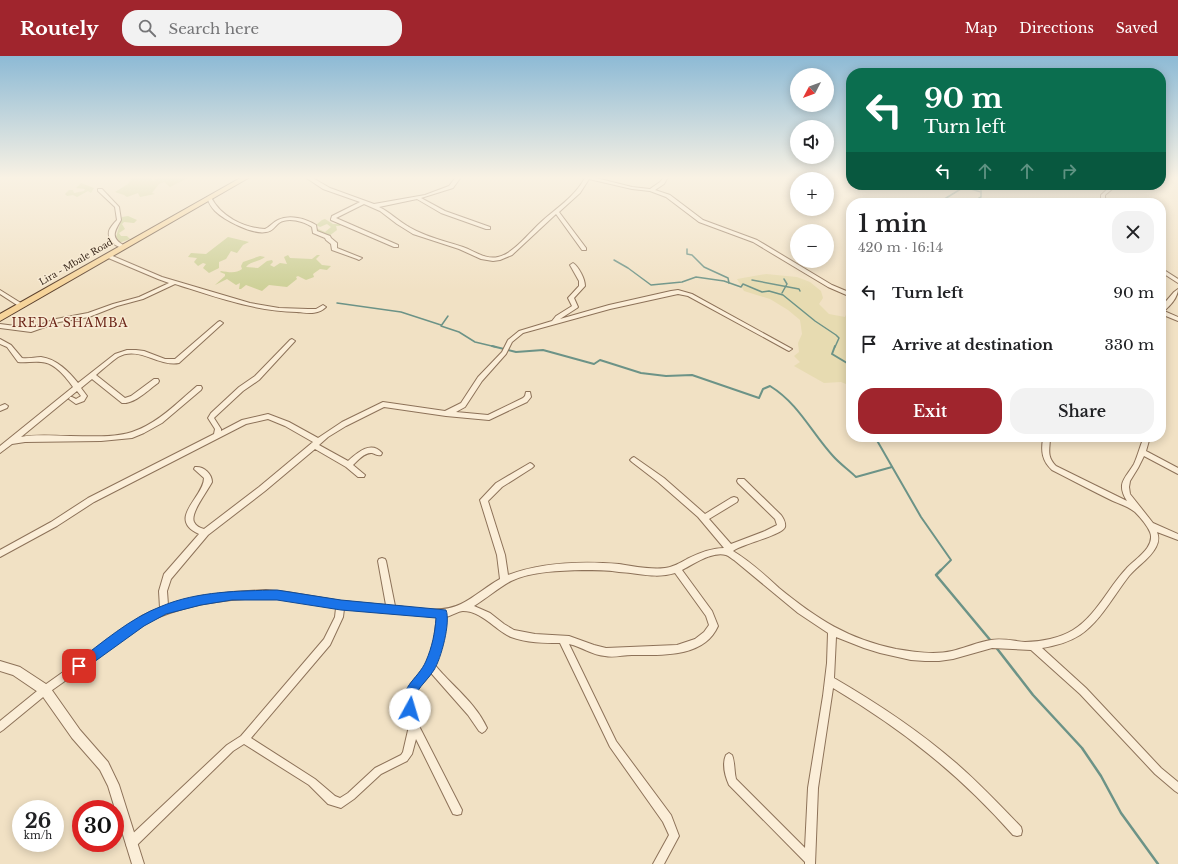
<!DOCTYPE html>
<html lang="en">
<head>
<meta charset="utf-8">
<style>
	body { margin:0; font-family:"Libre Baskerville",serif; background:#f2f2f2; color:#202124; height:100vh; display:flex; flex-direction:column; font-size:15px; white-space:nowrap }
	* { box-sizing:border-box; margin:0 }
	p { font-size:13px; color:#757577 }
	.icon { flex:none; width:22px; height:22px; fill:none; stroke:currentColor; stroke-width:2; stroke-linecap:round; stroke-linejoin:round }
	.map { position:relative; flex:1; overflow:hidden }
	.details { position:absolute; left:846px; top:142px; width:320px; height:244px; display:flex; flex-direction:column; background:#fff; border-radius:16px; box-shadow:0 2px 10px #0003 }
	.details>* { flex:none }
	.guide { position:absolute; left:846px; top:12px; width:320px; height:122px; border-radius:16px; box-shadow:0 2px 10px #0003; background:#0b6e4f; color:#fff; overflow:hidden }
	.needle { width:26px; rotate:229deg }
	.controls { position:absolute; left:790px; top:12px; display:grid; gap:8px }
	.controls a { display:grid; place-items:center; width:44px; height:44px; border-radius:50%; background:#fff; box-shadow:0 2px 10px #0003; font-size:20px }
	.speed { position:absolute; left:12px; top:744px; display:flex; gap:8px; font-size:20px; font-weight:700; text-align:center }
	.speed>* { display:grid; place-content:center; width:52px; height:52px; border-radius:50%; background:#fff; box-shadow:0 2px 10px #0003; line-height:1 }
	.speed small { font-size:10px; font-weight:400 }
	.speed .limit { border:6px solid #d22; background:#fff; color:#111 }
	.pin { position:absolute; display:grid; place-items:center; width:34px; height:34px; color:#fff; margin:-17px; border-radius:8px; box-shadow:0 2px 6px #0006 }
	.me { position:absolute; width:44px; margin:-22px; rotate:6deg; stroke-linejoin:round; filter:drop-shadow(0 0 3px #0008) }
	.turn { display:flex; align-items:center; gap:14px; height:84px; padding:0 12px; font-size:18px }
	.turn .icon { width:52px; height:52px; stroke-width:2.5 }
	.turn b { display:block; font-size:28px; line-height:34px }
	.lanes { display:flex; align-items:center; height:38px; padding:0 12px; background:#0003; justify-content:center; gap:20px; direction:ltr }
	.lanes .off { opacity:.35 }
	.round { display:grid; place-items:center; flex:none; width:42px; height:42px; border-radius:16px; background:#f2f2f2 }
	.summary { display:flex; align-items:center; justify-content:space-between; height:68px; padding:0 12px }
	h1 { font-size:24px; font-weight:600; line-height:30px }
	.primary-button { display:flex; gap:8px; margin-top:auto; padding:8px 12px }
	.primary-button a { flex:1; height:46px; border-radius:16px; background:#a0252d; color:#fff; font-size:16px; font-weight:600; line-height:46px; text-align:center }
	.primary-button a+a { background:#f2f2f2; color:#202124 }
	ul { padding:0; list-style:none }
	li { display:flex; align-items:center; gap:12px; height:52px; padding:0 12px }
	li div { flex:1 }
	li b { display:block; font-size:15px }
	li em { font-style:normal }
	header { display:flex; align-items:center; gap:24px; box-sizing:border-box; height:56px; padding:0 20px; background:#a0252d; color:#fff }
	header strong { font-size:19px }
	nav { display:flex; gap:22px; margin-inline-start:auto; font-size:14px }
	.search { width:280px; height:36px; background:#f2f2f2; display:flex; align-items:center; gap:10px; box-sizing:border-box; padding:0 14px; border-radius:16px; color:#757577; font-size:15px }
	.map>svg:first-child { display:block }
	.farmland { fill:#e7dbb1 }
	.green { fill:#cdd097 }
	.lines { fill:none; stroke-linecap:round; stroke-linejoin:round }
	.stream-far2 { stroke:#6c9387; stroke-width:1.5 }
	.stream-far1 { stroke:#6c9387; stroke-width:2 }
	.stream { stroke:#6c9387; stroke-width:2.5 }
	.minor-casing { stroke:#8d7259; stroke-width:2 }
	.tertiary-casing { stroke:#8d7259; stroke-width:2 }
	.primary-casing { stroke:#5b402d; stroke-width:2 }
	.minor { fill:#fbeed8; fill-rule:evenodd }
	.tertiary { fill:#fbeed8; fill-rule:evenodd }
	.primary { fill:#f6d49a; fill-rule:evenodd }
	.route { fill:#1a73e8; stroke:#114b97 }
	.labels { text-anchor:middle; stroke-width:3; stroke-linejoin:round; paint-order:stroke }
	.far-street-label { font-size:9px; fill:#3c2b1e; stroke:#f8ebd4 }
	.quarter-label { font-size:12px; letter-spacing:1px; fill:#6c271a; stroke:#f8ebd4 }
</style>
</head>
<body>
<header>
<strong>Routely</strong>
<div class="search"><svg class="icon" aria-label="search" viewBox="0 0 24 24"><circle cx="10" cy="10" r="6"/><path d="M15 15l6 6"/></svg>Search here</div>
<nav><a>Map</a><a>Directions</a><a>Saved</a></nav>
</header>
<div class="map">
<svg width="1178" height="808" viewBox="0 0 1178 808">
	<rect width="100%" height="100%" fill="#f1e1c4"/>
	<polygon class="farmland" points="766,218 797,221 810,226 821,235 823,242 819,248 829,258 845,261 851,248 851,330 841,326 824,327 794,310 800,306 794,300 799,296 798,287 802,278 800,264 788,254 770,243 744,235 737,223"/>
	<g class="green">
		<polygon points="132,121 151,121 151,123 153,125 159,121 190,121 170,131 164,126 159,128 152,137 155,138 140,141 138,137 127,141 124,139 115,136 128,128"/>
		<polygon points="81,127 94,132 91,137 88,135 77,141 73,139 67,140 65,138 69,134 73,134 74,137 84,135 85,133 76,132"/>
		<polygon points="128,160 137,164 134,167 124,166 122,168 125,173 119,177 121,180 127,180 130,183 119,187 117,186 118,183 116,181 122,161"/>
		<polygon points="325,163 333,168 341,168 340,170 336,170 337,174 329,180 315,175 316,172 325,176 331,171 327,168 320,171 316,169 322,164"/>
		<polygon points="228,181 249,186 243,189 237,197 231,195 226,203 219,206 219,212 209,217 203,212 206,208 203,207 198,210 194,206 197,202 188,201 191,197 206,198"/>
		<path d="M288,199L290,202L312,203L317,199H320L316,203L322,209L331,210L327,214L320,213L313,218L314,221L306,224L298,220L296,221L297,223L287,231L269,229L262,235L246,229L241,233H239L240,227L236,229L227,223L215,229L225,220V218L220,216L221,215C228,216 236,218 242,213L241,210L243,206L260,200L265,201C259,206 251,205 246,211L258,212L267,205L272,204L273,206L270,209L274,211L280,207L287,208L284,201Z"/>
	</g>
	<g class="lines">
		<g class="stream-far2">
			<polyline points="990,129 994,129"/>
			<polyline points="974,131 976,129"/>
			<polyline points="938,147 964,131 981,136"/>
			<polyline points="971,147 981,141 981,133 985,129"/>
			<polyline points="687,193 687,198 692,199 704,211 728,222 729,227"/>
			<polyline points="614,204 628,212 651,229 682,226 696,221 724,225 741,231 743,228 762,236 769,235 783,239 815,265 836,279 839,282 835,291"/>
			<polyline points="752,224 799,233 800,235"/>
			<polyline points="782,237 787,228 784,223"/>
			<polyline points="337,247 401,256 441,269"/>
			<polyline points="448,260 441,270 459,276 475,286 496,291"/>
		</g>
		<g class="stream-far1">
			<path d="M492,290L516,296L543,294L594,308L600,304L641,317L666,320L692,319L759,342L763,333L770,330C799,348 811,376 833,400C840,408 849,414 856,421L892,411"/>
			<polyline points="835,290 832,298 847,307 851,326"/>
			<polyline points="875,381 921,461 951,504 940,515"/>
		</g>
		<g class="stream">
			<polyline points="941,514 936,519 991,585"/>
			<polyline points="995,590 1033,639 1082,692 1101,720 1121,757 1158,808"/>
		</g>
		<defs>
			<g id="minor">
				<path d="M305,121H311L330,132L374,148L425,139L449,130L456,121H461L453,132L421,142L445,155L490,171V173H486L441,157L417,143L379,151C390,156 398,165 409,171C426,181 445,185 463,191C474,195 486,204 498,201C513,198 529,177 540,167C556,152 574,142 585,122L583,121H592L632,131L650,133L660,126L664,121H668L664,128L655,134L670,139L703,164L757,184L832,229L851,237V241L828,231L753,186L699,166L666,141L650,135L632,133L589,123L580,137L559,156L586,192V194H582L556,158L512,199L500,204L493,205L481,203L459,193L413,178L397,168L380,155L364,148L336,162L398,189V191H394L331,164V163L332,160L360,146L323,133Z"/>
				<polygon points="1112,129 1117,129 1105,139 1105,142 1110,147 1105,147 1101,142 1101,139"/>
				<path d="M98,133H102L119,151L121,164C114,176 110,182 125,190V192C117,192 107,185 109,175C110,172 114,167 117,164L115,151L98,135Z"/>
				<path d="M207,141H211C220,160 244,172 265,173C270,171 273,166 278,164C290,158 306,163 316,169L317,175L330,180L331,182L337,187V192L362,202L359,204L357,203L332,194L331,188L326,184L325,182L313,177L312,171C303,165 288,161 279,167C275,170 272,176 266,176C253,179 224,164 215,155C211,151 209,147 207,142Z"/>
				<path d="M108,198L162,221L250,247L279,252L308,253H316L323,249L326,251C318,259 308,257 297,256C254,255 216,241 175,228L143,243L117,250L89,261L59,266L31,276L0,272V268L31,272L56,263L88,257L113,248L139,241L169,227L158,223L106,201V199Z"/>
				<path d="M573,207C579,211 585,223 585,230L574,242L578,251L577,252L560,263L609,249L671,235L678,234L692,238L792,293L789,295L787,294L688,240L678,238L610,253L523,277L512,286L506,298L482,325L465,351L456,356L488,359L523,342L525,340L526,336H530L531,341L527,346L489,364L446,360L384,351L346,370L328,381L319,389L348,405C357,397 371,384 382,397L381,399C377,400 376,398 372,397C365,396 358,404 353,409L365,419L364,421H358L346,411L315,393L265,435L208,479L171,523L167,535L168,549L201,540L232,536L266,534L287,536L341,545L386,549L378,505L379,503L382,502L385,503L386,505L395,550C417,552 440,558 461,548C475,541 487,530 500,523L497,499L480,444L496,427L530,407L532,408L534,410L532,412L502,431L488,445L505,499L508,519C543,506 582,505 619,508C634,510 649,514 665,512C673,511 680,507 687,503C699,497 711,492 724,492L698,461L658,426L632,406L630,404L632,402L634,401L664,422L705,458L731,442L734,441L737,442L738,444L737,446L709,463L731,488L765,475L777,469L775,463L738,427L737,425L738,423H744L781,459C783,462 786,466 785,471C783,479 742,488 733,495C750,505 765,519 779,532C817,563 848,583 896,593C915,596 934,599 952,595C965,592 978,586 991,584C1002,582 1014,585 1025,586C1041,586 1060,582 1073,574C1096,560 1108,532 1126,513C1135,503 1156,491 1150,476C1147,469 1140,461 1135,456C1129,451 1120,448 1113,445C1092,435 1072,424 1052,414C1042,405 1041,395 1043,383L1041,381H1050C1050,393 1046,400 1056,410L1127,445C1116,427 1125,423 1134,408C1138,399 1140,390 1144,381H1150L1146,395L1178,412V418L1144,400L1138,412L1130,425L1129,431L1130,438L1153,467L1178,478V484L1157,476C1159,481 1159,485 1156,491C1150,503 1137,510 1129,520C1114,539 1100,566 1080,579C1069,586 1055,590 1042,592L1086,632L1161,712L1178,726V737L1175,735L1155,718L1080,638L1031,594L992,592L953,603L939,605H925L911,604L880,597L864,592L836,581L834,622C877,647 918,674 956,707C979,727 1000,749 1021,771L1022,775L1021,779L1017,780L1013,779C959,718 903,674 833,632L818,732L815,808H805V806L729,729C725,720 722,708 726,699L729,697L732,699C735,706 734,715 736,723L805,792L808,732L823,640L827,607L828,577L798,557L734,504C732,503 729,500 726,499C712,495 694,508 682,514L712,555L718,570C704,602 661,599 632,599C623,599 614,602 605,600C592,599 582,591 569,588L616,685L671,759L679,780L664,808H653L669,779L663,766L610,691L560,587C544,587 527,587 511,581C495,574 482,555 463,555C459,555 450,560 446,561L441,590L435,609C451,629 476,647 487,672L485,675L482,677L479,675L468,659L431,617C426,624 420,629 416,636C411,645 415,659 418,668L462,754L461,758L457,759L453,758L416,683L412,698L407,705L381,718L354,743L341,752L328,748L309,729L244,688L233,695L135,791L131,792L127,791L126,787L127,783L227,689L241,680L324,583L335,561L336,552C313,548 290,543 267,542C260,542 252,543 245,543C211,545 179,551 148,566L48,637L3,674L0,676V665L42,631L142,560L160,552L159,535L164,518L199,478C166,463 204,441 204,422L194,413L195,411C204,410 212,418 212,426C207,436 190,457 194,466C196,470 200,472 204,473L259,431L313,386L285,370L268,363L246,368L94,446L57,470L0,501V494L51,466L88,442L214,378L215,373L208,362L211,357L239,331L255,320L290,284L292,283L295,285L259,324L243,335L215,361L214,362L221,373V375L242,364L268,358L289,366L318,382L342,366L383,346L445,355L461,347L478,321L502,296L508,284L519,275L552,265L556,260L572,250L568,242L579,230V225L570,209ZM582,514C595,514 607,514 619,516C638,517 656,523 675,517L706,560L709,569L704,576L695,583L677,589L606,592L594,589L569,580L535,578L514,574L504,568L490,557L474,550C487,542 498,532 511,525C532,515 559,515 582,514ZM344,553L437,561L434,584L429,602L424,612L410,629L405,641L406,656L409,670L403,696L401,699L375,712L348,737L340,742L335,740L315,723L251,682L330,589L343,561Z"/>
				<polygon points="1161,212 1178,223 1178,227 1161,216"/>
				<path d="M1178,233C1178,241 1170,250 1164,255L1178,261V265L1161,258V251L1174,236Z"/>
				<polygon points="0,234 24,249 24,251 20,251 0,238"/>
				<path d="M220,265L223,267L222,268L179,307C159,311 138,289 118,301C111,306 103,313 96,319L125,342L131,340L154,323H158L159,325L158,327C148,334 135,348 122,347L92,323L81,332L87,340L84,345L76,348L69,343L70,341H72L76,343L81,340L77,335L21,381C37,378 54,380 70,380C90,380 113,382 132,376C157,368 177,347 197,330H201L202,332L201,334L162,367L144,377L132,382L101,385L25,386L12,388L0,397V390L73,331C66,321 54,306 41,306C33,305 26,307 18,306L7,291L0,288V283L11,289L22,302C28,303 35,301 41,301C57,303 69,316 78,327L115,298L127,294H136L144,295L165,303H175L218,266Z"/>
				<polygon points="1161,345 1164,347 1164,351 1161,353"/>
				<polygon points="5,348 8,350 7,352 0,355 0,350"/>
			</g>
			<polygon id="tertiary" points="0,605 20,611 49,630 80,674 108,706 119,729 144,808 132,808 108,730 100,714 72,682 41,638 13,619 0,615"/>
			<polygon id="primary" points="242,121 250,121 0,265 0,258"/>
		</defs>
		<use href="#minor" class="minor-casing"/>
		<use href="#tertiary" class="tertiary-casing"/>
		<use href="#primary" class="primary-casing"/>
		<use href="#minor" class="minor"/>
		<use href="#tertiary" class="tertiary"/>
		<use href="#primary" class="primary"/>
	</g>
	<linearGradient id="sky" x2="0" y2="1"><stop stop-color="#8dbad5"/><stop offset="0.52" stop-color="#f9f2e4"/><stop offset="1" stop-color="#f9f2e4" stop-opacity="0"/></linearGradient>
	<rect width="1178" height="234" fill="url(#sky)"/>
	<path class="route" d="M277,534L341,544L446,554C451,566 441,603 434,614C429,622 422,628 417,636C413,643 417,650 414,657L410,659L406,657C396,632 418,624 426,605C432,591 435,577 436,562L341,554L277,544H232L201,549L166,558L144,570L83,614L79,616L75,614L73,610L75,607C102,587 130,562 162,550C198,535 239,535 277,534Z"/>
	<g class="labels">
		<g class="far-street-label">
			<text transform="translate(76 206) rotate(-30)" y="3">Lira - Mbale Road</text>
		</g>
		<g class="quarter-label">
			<text x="70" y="271">IREDA SHAMBA</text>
		</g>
	</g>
</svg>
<div class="controls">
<a><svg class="needle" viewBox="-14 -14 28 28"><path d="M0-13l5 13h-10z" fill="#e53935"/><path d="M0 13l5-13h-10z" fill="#757577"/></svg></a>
<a><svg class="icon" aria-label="sound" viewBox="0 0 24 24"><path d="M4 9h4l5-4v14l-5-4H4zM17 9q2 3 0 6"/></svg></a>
<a>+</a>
<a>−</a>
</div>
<div class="speed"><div>26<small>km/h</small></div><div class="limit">30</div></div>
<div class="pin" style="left:79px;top:610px;background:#d93025"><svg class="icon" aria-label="arrive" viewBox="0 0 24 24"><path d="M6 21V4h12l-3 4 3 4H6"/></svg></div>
<svg class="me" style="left:410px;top:653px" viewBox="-20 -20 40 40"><circle r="19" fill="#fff"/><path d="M0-13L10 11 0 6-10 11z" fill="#1a73e8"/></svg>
<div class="guide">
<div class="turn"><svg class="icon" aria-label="left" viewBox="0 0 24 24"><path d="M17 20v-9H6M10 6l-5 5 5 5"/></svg><div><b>90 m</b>Turn left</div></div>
<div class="lanes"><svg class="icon" aria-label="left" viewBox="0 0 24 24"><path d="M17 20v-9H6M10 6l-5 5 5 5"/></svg><svg class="icon off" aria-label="ahead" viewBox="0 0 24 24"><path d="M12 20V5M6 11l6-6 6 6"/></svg><svg class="icon off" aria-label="ahead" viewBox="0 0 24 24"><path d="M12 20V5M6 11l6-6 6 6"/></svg><svg class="icon off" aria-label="right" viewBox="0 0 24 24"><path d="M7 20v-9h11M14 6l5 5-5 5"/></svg></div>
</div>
<section class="details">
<div class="summary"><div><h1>1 min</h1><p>420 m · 16:14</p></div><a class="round"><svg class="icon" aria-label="close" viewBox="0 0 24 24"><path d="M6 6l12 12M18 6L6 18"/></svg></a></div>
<ul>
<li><svg class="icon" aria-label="left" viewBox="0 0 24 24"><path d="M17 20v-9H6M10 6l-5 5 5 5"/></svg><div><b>Turn left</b></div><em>90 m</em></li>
<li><svg class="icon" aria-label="arrive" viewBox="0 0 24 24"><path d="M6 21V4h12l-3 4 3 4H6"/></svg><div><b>Arrive at destination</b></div><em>330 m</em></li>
</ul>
<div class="primary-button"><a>Exit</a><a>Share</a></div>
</section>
</div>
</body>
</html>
